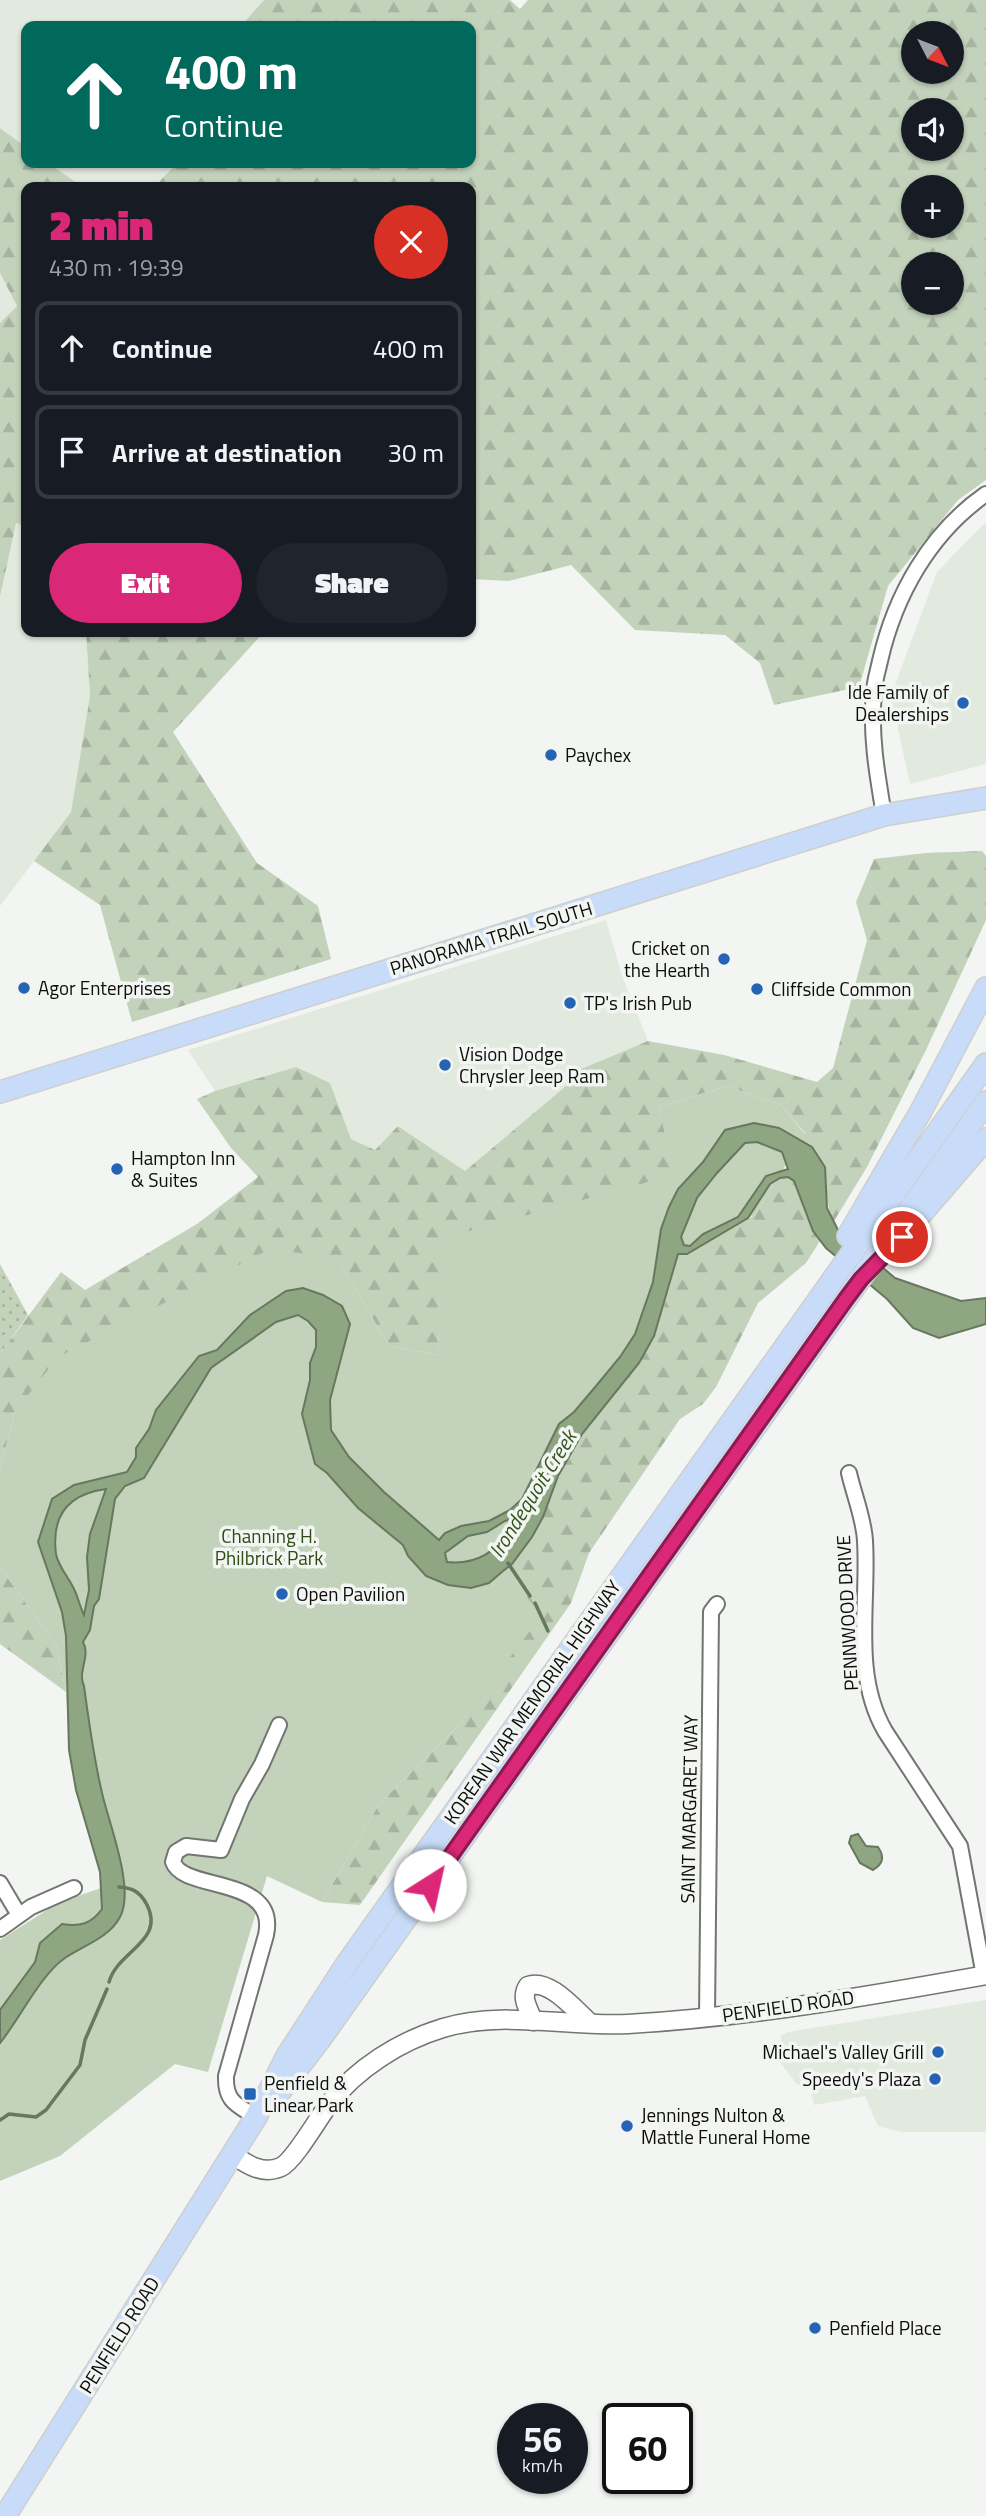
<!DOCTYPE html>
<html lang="en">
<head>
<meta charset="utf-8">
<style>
	body { margin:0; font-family:"Titillium Web",sans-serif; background:#20242c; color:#f1f3f6; height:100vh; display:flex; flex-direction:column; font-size:26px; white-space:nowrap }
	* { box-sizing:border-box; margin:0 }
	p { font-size:23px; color:#9ea1a6 }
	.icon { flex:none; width:38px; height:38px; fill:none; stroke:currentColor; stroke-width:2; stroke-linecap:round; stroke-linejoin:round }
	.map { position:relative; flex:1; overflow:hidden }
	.drawer { position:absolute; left:21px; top:182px; width:455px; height:455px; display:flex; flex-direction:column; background:#171b24; border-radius:14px; box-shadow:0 2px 5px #0004 }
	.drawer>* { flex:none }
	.guide { position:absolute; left:21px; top:21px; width:455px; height:147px; border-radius:14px; box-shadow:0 2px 5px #0004; background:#00695c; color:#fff; overflow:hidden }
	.needle { width:46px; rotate:132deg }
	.buttons { position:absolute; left:901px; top:21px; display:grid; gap:14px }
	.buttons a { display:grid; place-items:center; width:63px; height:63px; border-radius:50%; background:#171b24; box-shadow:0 2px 5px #0004; font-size:35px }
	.speed { position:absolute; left:497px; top:2403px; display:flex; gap:14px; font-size:35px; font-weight:700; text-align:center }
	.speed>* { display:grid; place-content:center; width:91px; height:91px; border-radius:50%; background:#171b24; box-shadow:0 2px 5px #0004; line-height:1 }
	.speed small { font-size:18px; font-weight:400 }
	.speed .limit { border:4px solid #111; border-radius:10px; background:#fff; color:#111 }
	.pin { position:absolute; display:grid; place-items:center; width:60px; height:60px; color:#fff; margin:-30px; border:4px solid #fff; border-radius:50%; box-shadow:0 2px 7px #0007 }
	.me { position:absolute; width:77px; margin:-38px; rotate:35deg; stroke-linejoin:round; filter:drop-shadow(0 0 5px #0008) }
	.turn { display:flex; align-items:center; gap:24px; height:147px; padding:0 28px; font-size:32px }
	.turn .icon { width:91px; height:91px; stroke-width:2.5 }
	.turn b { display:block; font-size:49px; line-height:60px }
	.round { display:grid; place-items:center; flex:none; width:74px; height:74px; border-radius:37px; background:#20242c }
	.headline { display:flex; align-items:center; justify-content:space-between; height:119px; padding:0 28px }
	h1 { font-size:42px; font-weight:800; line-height:52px; color:#db2777 }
	.button { display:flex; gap:14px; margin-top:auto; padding:14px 28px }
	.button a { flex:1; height:80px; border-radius:42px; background:#db2777; color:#fff; font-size:28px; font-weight:800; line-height:80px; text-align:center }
	.button a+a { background:#20242c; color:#f1f3f6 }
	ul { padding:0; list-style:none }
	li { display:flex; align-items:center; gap:21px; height:94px; margin:0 14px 10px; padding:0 14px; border:4px solid #363941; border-radius:14px }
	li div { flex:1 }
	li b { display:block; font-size:26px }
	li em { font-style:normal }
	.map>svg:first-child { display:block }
	.built { fill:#e2e9df }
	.grass { fill:url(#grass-dots) }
	.forest { fill:url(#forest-firs); fill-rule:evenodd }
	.park { fill:#c3d2bb }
	.water { fill:#8ea681; stroke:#67785e; stroke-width:2; fill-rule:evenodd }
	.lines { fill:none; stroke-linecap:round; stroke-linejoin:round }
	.stream { stroke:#67785e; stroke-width:3.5 }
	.minor-casing { stroke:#737572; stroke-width:18 }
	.tertiary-casing { stroke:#737572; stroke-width:21 }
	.primary-casing { stroke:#cecfce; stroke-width:24 }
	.minor { stroke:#fff; stroke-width:14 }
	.tertiary { stroke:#fff; stroke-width:18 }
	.primary { stroke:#c8dcf9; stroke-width:21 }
	.route-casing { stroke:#8e194d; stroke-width:18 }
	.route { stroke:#db2777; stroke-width:12 }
	.poi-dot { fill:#2563b5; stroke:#f2f5f1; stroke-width:2.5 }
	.labels { text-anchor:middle; stroke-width:7; stroke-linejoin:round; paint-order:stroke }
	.poi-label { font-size:19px; fill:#0c0d0b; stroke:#f2f5f1; text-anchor:start }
	.street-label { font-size:19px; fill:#0c0d0b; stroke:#f2f5f1 }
	.park-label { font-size:19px; fill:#2c4c15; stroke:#f2f5f1 }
	.water-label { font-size:21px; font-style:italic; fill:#34551f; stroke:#f2f5f1 }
</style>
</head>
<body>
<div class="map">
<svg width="986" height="2516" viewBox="0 0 986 2516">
	<defs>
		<pattern id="grass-dots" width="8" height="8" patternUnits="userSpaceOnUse" patternTransform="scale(1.75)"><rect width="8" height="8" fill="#c3d2bb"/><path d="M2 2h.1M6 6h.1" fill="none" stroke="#a6b39f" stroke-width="1.8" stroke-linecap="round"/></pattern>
		<pattern id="forest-firs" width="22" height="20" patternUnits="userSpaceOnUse" patternTransform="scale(1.75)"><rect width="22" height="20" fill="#c3d2bb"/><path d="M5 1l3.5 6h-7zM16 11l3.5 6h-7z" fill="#a6b39f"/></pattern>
	</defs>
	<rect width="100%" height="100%" fill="#f2f5f1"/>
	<g class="built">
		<polygon points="0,0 264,0 241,26 26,26 26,147 0,128"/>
		<polygon points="48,163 177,163 154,187 83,187"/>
		<polygon points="0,273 17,306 0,323"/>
		<polygon points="986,522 986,764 910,784 891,696 937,572"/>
		<polygon points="16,523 26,526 26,632 86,632 90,696 71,812 0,906 0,598"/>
		<polygon points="606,920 622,976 648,1041 569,1074 566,1086 465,1171 399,1126 375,1150 351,1139 330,1083 296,1067 215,1091 188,1050"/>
		<polygon points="986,2000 986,2132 901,2132 878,2126 865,2096 814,2105 811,2089 797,2084 779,2061 781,2036 788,2032"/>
	</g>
	<polygon class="grass" points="0,1264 28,1315 0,1354"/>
	<g class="forest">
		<path d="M264,0H510L520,9L528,0H986V480L958,500L888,586L859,687L774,705L760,663L725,635L635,630L571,565L509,581L471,579V187H154L177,163H471V26H241ZM914,33H952V72H914ZM914,110H952V149H914ZM914,187H952V226H914ZM914,264H952V303H914Z"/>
		<polygon points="0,128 26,147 26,163 48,163 83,187 26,187 26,526 16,523 0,597 0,323 17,306 0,273"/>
		<polygon points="86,632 264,632 173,732 257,863 318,906 331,959 132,1022 100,905 34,861 71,812 90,696"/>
		<path d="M982,851L986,856V920L926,1050L867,1167L834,1221C819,1191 836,1160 801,1141L805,1133L781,1105L727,1086L659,1107L675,1175L442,1239L438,1355L389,1346L337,1258L15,1412L0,1469V1354L61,1272L85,1290L197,1224L258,1177L231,1148L197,1099L215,1091L296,1067L330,1083L351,1139L375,1150L398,1126L465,1171L566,1086L569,1074L648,1041L724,1055L817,1082L833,1068L867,940L856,902L874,859L926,853Z"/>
		<polygon points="788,1177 794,1181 813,1231 820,1241 806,1263 758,1303 716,1387 703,1404 680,1419 589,1553 571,1603 360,1905 322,1902 379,1804 456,1728 541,1615 503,1571 512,1564 543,1517 558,1476 582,1434 639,1363 654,1336 670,1286 694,1249 755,1215 776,1181 780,1178"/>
		<polygon points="0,1567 56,1645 66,1692 0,1644"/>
	</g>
	<polygon class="park" points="727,1086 781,1105 805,1134 755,1215 705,1233 670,1286 654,1336 639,1363 582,1434 558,1476 543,1517 512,1564 504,1571 542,1615 456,1728 379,1804 322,1902 267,1876 208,2072 175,2064 60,2156 0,2181 0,1940 58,1903 101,1888 100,1872 76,1790 69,1750 66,1692 56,1645 0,1567 0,1469 15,1412 58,1357 270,1249 337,1258 389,1346 438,1355 441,1239 674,1175 659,1107"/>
	<g class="water">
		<path d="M754,1123L779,1128L812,1147L825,1167L827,1208L838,1230L895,1278L961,1301L986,1298V1324L939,1338L913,1328L887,1299L826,1248L813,1231L794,1181L788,1177L780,1178L770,1184L748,1218L687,1254H678L654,1336L639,1363L582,1434L558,1476L543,1517L532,1537L512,1564L503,1571L489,1583L471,1588L448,1585L426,1576L408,1556L403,1545L358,1508L327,1473L315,1464L302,1414L310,1380V1363L316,1347V1330L308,1321L298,1315L276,1322L211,1368L144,1478L125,1486L115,1499L99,1599L94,1606L90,1630L83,1642C91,1656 77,1672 84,1686C89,1723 94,1761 103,1797C110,1826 135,1890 120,1917C109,1938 84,1945 65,1958C41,1974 19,2020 0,2043V2010L35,1962L40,1943L62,1924C80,1927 91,1924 102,1909L100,1872L76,1790L69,1750L66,1636L62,1612L38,1542L52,1499L74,1485L127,1472L136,1457V1448L149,1429L156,1410L199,1356L217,1350L250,1315L286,1291L303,1288L323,1295L342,1306L350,1324L330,1400L331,1430L349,1457L384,1492L439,1540L445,1533L461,1526L489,1521L510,1510L522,1499L559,1424L574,1412L596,1386L620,1357L635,1334L653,1282L661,1229L669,1207L678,1189L703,1162L725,1130ZM757,1142L782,1152L788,1169L766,1176L738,1217L703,1234L690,1246L684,1245L681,1237L697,1198L717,1173L745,1143ZM106,1489L90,1534L87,1557L89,1590L84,1615C80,1607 78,1597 74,1589C69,1578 58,1566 56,1554C51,1515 69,1494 106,1489ZM519,1517C504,1545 481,1566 447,1562L445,1553L468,1536L487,1532L505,1521Z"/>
		<path d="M858,1834L866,1846L878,1847C885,1857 883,1864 873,1870L860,1863L849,1843L851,1836Z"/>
	</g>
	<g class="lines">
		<g class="stream">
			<polyline points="508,1563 530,1596"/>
			<polyline points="535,1603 548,1631"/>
			<path d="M109,1982C118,1950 167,1941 146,1903C139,1891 132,1888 119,1887"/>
			<polyline points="0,2120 9,2114 36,2117 46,2110 80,2065 85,2040 107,1989"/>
		</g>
		<defs>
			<g id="minor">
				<path d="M884,815C877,774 870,734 874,693C874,682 878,671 880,661C895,595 930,533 986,494"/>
				<path d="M849,1473C854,1495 864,1519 865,1541C869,1605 852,1674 885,1731L960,1846L984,1976"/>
				<polyline points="0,1883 19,1915"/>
				<polyline points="0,1929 31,1907 74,1888"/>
				<polyline points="707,2017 711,1612 717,1604"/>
				<path d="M256,2117C237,2105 225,2102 226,2076L266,1935C279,1875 183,1892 173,1862L176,1852L186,1846L221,1850L242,1799L262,1764L279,1725"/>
			</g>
			<g id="tertiary">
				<path d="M533,2021C529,2009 520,1998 528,1986C549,1978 574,2009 589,2022"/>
				<path d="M233,2155C248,2165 263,2175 281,2167C294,2161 319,2117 329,2104C357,2068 400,2041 443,2028C502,2010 567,2027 628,2024C748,2017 868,1996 986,1975"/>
			</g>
			<g id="primary">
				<polyline points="0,1092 884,815 986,798"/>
				<polyline points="922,1213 986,1139"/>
				<polyline points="848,1236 921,1111 986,988"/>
				<polyline points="275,2098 321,2038 986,1102"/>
				<polyline points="5,2516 256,2117 287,2056 346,1965 986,1064"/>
			</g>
		</defs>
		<use href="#minor" class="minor-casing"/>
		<use href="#tertiary" class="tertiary-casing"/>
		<use href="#primary" class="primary-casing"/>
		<use href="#minor" class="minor"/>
		<use href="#tertiary" class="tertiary"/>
		<use href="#primary" class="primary"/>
	</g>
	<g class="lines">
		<defs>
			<polyline id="route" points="430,1885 846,1299 861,1279 902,1237"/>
		</defs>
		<use href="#route" class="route-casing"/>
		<use href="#route" class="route"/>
	</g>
	<g class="poi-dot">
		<circle cx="963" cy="703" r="7"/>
		<circle cx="551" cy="755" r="7"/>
		<circle cx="724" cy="959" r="7"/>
		<circle cx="24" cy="988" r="7"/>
		<circle cx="757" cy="989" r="7"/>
		<circle cx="570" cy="1003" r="7"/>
		<circle cx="445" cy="1065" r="7"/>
		<circle cx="117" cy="1169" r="7"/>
		<circle cx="282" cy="1594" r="7"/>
		<circle cx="938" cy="2052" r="7"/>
		<circle cx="935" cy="2079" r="7"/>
		<rect x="243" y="2087" width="14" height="14" rx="3.5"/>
		<circle cx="627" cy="2126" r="7"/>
		<circle cx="815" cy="2328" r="7"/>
	</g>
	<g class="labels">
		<g class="poi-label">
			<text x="949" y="699" text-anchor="end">Ide Family of<tspan x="949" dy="22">Dealerships</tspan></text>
			<text x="565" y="762">Paychex</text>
			<text x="710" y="955" text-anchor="end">Cricket on<tspan x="710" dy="22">the Hearth</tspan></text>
			<text x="38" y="995">Agor Enterprises</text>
			<text x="771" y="996">Cliffside Common</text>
			<text x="584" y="1010">TP's Irish Pub</text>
			<text x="459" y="1061">Vision Dodge<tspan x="459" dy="22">Chrysler Jeep Ram</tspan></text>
			<text x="131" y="1165">Hampton Inn<tspan x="131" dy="22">&amp; Suites</tspan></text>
			<text x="296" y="1601">Open Pavilion</text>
			<text x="924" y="2059" text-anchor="end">Michael's Valley Grill</text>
			<text x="921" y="2086" text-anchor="end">Speedy's Plaza</text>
			<text x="264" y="2090">Penfield &amp;<tspan x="264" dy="22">Linear Park</tspan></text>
			<text x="641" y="2122">Jennings Nulton &amp;<tspan x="641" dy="22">Mattle Funeral Home</tspan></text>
			<text x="829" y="2335">Penfield Place</text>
		</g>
		<g class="street-label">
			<text transform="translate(491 938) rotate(-17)" y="7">PANORAMA TRAIL SOUTH</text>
			<text transform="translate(847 1613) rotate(-93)" y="7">PENNWOOD DRIVE</text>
			<text transform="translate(532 1702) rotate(-55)" y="7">KOREAN WAR MEMORIAL HIGHWAY</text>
			<text transform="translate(689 1809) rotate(-89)" y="7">SAINT MARGARET WAY</text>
			<text transform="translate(788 2006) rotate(-8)" y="7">PENFIELD ROAD</text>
			<text transform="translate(119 2335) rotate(-58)" y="7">PENFIELD ROAD</text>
		</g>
		<g class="park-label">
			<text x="269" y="1543">Channing H.<tspan x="269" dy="22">Philbrick Park</tspan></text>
		</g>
		<g class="water-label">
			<text transform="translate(533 1494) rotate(-58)" y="7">Irondequoit Creek</text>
		</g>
	</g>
</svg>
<div class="buttons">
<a><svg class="needle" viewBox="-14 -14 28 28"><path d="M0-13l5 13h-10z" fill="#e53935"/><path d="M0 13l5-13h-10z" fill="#9ea1a6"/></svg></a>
<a><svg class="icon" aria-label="sound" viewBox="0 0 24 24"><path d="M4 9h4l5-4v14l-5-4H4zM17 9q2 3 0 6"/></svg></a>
<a>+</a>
<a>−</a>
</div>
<div class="speed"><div>56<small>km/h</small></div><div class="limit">60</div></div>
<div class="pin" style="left:902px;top:1237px;background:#d93025"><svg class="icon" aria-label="arrive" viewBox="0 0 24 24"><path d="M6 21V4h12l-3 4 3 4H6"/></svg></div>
<svg class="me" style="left:430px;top:1885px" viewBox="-20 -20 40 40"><circle r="19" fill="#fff"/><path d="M0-13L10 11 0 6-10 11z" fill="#db2777"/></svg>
<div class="guide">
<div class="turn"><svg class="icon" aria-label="ahead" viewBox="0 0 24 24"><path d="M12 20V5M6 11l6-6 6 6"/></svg><div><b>400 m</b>Continue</div></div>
</div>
<section class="drawer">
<div class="headline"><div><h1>2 min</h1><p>430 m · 19:39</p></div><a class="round" style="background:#d93025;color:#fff"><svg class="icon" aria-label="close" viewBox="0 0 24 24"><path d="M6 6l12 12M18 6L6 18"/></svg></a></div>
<ul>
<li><svg class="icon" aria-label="ahead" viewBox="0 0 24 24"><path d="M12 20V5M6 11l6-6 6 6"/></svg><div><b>Continue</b></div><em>400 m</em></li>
<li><svg class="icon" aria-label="arrive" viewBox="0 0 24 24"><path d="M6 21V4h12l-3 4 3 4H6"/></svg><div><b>Arrive at destination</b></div><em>30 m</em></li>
</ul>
<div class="button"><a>Exit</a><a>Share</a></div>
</section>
</div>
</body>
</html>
